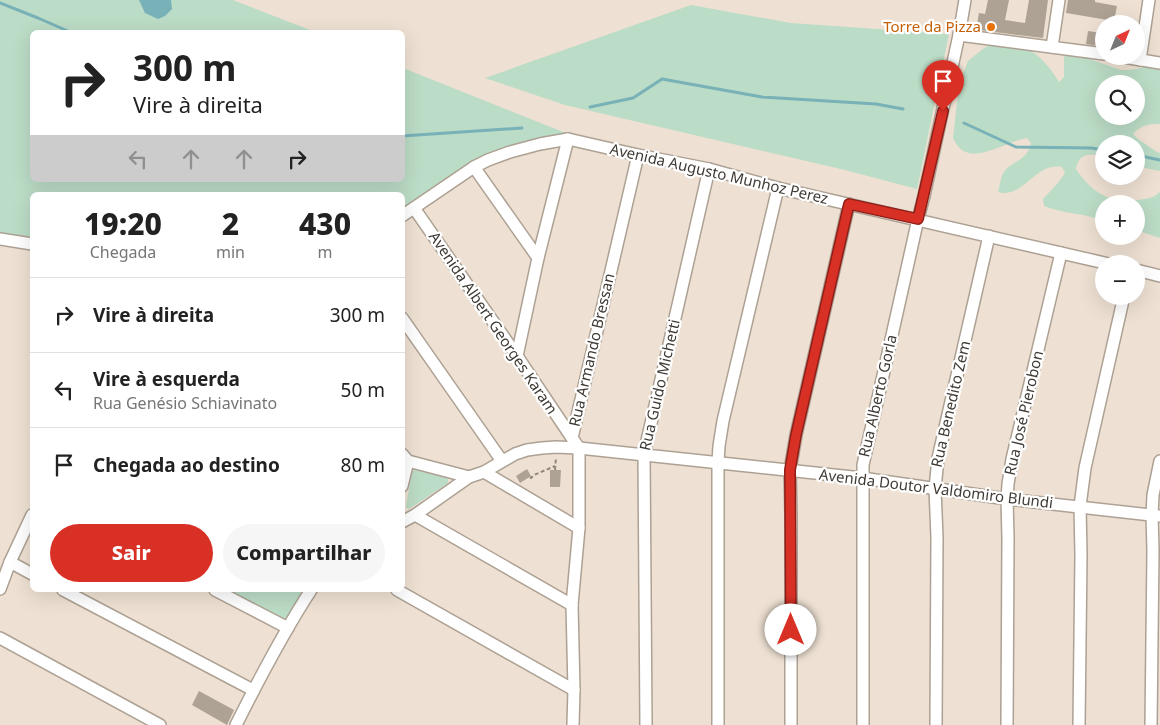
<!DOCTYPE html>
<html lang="pt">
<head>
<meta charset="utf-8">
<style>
	body { margin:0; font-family:"Noto Sans",sans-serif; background:#f6f6f6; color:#222; height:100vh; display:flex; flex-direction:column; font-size:19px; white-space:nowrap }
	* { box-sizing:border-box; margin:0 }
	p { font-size:16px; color:#767676 }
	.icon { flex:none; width:28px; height:28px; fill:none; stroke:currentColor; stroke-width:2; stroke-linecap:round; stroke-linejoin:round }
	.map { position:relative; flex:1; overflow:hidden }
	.details { position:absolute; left:30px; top:192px; width:375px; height:400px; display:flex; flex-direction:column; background:#fff; border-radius:8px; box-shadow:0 5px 20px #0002 }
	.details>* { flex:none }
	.hud { position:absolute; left:30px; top:30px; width:375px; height:152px; border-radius:8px; box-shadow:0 5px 20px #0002; background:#fff; color:#222; overflow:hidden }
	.needle { width:32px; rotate:43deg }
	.tools { position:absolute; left:1095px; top:15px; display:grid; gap:10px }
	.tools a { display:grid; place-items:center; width:50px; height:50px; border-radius:50%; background:#fff; box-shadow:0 5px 20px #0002; font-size:25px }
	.pin { position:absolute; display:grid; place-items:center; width:42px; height:42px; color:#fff; margin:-51px -21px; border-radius:50% 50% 50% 0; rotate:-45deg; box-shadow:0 0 5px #0007 }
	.pin .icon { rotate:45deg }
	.me { position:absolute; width:55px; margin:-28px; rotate:0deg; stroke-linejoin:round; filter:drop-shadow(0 0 4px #0008) }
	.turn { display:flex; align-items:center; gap:18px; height:105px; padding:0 20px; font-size:22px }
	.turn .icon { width:65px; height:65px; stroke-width:2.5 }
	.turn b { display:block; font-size:35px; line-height:42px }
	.lanes { display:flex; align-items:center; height:48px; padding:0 20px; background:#0003; justify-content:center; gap:25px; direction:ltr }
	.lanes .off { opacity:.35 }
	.eta { display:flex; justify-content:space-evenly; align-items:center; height:85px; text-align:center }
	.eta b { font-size:30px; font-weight:800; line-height:35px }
	.button { display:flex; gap:10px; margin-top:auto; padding:10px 20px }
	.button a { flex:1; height:58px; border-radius:30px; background:#d93025; color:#fff; font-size:20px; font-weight:800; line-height:58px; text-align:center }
	.button a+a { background:#f6f6f6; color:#222 }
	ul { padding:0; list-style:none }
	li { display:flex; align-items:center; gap:15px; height:75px; padding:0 20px; border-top:1px solid #e0e0e0 }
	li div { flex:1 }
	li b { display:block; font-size:19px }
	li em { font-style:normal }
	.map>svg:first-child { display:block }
	.green { fill:#bbdcc6; fill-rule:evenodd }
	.water { fill:#78b1b7 }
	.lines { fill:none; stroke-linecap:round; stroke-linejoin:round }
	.stream { stroke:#78b1b7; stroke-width:3 }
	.building { fill:#aea294 }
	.street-casing { stroke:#ada193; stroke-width:14 }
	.path { stroke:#91887e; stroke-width:2; stroke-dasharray:4 2.5; stroke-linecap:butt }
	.street { stroke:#fff; stroke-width:11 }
	.route-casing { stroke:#8d1f18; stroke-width:12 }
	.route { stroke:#d93025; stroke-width:9 }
	.food-dot { fill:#e8710a; stroke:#fff; stroke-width:2 }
	.labels { text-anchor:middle; stroke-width:4.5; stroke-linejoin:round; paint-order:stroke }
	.food-label { font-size:15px; fill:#c56008; stroke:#fff; text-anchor:end }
	.street-label { font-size:15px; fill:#3f3a34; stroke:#fff }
</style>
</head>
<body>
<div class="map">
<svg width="1160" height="725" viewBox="0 0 1160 725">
	<rect width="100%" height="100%" fill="#eee1d3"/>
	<g class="green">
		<polygon points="0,0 233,0 315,32 32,32 32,180 402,180 403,68 581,139 555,137 470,162 403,214 402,195 32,195 32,239 0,234"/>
		<polygon points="691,5 791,23 949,34 917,189 845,170 565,105 485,78"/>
		<path d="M994,43C1004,45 1016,45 1025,48C1040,54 1051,69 1059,82L1064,77V57L1069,52L1121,70C1135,71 1146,65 1160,67V124C1148,124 1141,125 1133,134L1138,139L1157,152L1160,153V171L1136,166V144H1104V156C1090,154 1079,152 1076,169C1091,192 1110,204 1138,200C1147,199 1153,198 1160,192V238L1136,230V204H1104V221C1085,213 1063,214 1044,206L1043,199L1057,184L1065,173L1062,167C1034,162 1025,199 998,192C1000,186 1000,178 1004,172C1012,160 1027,162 1031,143L1027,138C1003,142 967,171 953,138L959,85L968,61L984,48ZM1104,84H1136V116H1104Z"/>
		<polygon points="414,470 446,477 448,480 448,483 409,509 406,508 406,506 412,472"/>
		<polygon points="221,590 304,590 291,614 283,619"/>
	</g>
	<polygon class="water" points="139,0 171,0 172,9 165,16 158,19 145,13"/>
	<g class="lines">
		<g class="stream">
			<polyline points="0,3 38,18 70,32"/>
			<polyline points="590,107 633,98 662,79 762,97 876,104 903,109"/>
			<polyline points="964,123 1016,147 1091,148 1104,150"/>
			<polyline points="402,136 522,128"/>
			<polyline points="1136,155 1160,160"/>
		</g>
	</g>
	<g class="building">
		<polygon points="988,0 1009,0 1005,20 1025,23 1029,0 1048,0 1043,38 979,30 977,24 979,13 985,14"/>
		<polygon points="1068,0 1095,0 1095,2 1117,6 1114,21 1066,13"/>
		<polygon points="1088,31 1101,33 1098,46 1086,44"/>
		<polygon points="527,469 531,476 520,483 516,476"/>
		<polygon points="550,470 561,470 560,487 550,487"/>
		<polygon points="199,691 234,710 227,725 192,705"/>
	</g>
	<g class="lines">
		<defs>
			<g id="street">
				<polyline points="959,35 1104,54"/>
				<polyline points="1052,47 1059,0"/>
				<polyline points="1117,56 1160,63"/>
				<polyline points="1140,60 1149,0"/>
				<polyline points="474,167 538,258"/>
				<polyline points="414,208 517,356 572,438"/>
				<polyline points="402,216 474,167 488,160 510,152 540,144 568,139 638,155 709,169 778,188 1109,264"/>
				<polyline points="0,239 32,244"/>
				<polyline points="1136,270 1160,276"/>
				<polyline points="402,318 502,461"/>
				<polyline points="517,356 538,258 568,139"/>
				<polyline points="402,454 408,461 469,477"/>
				<polyline points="484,472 579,528"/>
				<polyline points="402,486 408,461"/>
				<polyline points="415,515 572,605"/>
				<polyline points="402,522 415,515 469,477 484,472 515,454 527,450 542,448 556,447 579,448 862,478 1007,499 1160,516"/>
				<polyline points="10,562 32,574"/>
				<polyline points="0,589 10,562 32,515"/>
				<polyline points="63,590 253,690"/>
				<polyline points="215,590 288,628"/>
				<polyline points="397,590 574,690"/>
				<polyline points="0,638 160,725"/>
				<path d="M236,725C259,679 283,633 311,590"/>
				<polyline points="573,725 574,690 572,605 579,528 579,448 572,438 638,155"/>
				<polyline points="646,725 644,454 709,169"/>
				<polyline points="718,725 718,462 719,446 723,421 778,188"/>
				<polyline points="791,725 791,515 790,470 796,435 849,204"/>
				<polyline points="863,725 863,465 918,219 924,196 959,35 965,0"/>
				<polyline points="936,725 937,537 935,489 938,458 989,236"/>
				<polyline points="1007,725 1008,538 1007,499 1008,484 1012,459 1061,253"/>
				<polyline points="1079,725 1081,555 1080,506 1085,468 1124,296"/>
				<polyline points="1151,725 1153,550 1152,515 1153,495 1160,461"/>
			</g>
		</defs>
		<use href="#street" class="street-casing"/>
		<g class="path">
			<polyline points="555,470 556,457"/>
			<polyline points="530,477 531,478 534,475 555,466"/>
		</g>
		<use href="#street" class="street"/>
	</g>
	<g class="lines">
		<defs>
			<polyline id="route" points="791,630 790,470 796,435 849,204 918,219 943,111"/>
		</defs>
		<use href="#route" class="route-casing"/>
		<use href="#route" class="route"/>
	</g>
	<circle class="food-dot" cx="991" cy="27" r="5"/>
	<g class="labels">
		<g class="food-label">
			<text x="981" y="32">Torre da Pizza</text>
		</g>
		<g class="street-label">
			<text transform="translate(719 174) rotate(13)" y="5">Avenida Augusto Munhoz Perez</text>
			<text transform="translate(493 323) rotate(56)" y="5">Avenida Albert Georges Karam</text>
			<text transform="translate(592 350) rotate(-77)" y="5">Rua Armando Bressan</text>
			<text transform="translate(660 385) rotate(-77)" y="5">Rua Guido Michetti</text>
			<text transform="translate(878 396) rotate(-77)" y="5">Rua Alberto Gorla</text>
			<text transform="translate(951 404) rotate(-77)" y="5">Rua Benedito Zem</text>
			<text transform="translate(1024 413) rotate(-77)" y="5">Rua José Pierobon</text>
			<text transform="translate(936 489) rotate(7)" y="5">Avenida Doutor Valdomiro Blundi</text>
		</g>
	</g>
</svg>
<div class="tools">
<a><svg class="needle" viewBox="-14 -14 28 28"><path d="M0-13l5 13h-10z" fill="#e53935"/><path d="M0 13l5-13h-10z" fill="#767676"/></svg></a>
<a><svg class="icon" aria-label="search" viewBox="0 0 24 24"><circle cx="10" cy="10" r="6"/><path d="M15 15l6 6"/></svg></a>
<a><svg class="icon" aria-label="layers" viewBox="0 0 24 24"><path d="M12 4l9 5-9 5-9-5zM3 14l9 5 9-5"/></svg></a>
<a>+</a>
<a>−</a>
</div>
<div class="pin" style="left:943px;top:111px;background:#d93025"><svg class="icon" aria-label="arrive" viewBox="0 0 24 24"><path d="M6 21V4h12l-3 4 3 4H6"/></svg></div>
<svg class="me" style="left:791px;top:630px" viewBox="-20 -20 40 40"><circle r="19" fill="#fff"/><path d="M0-13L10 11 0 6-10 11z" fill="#d93025"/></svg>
<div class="hud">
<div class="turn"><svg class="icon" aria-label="right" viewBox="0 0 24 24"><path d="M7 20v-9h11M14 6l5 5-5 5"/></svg><div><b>300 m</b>Vire à direita</div></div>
<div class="lanes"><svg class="icon off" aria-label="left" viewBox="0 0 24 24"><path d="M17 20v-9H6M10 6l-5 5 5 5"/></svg><svg class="icon off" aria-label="ahead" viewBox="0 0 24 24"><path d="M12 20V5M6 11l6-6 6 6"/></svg><svg class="icon off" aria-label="ahead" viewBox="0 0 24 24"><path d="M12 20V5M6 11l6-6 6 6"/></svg><svg class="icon" aria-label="right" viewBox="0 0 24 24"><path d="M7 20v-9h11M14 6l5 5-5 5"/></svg></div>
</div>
<section class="details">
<div class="eta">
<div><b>19:20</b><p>Chegada</p></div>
<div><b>2</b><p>min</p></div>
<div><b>430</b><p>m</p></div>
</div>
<ul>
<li><svg class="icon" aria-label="right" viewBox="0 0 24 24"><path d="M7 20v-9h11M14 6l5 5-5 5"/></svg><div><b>Vire à direita</b></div><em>300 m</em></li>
<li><svg class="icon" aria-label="left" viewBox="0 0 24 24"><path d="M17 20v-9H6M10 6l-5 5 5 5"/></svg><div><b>Vire à esquerda</b><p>Rua Genésio Schiavinato</p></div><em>50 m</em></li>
<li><svg class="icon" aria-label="arrive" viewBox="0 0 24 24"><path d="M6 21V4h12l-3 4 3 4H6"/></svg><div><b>Chegada ao destino</b></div><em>80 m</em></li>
</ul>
<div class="button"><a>Sair</a><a>Compartilhar</a></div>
</section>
</div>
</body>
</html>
